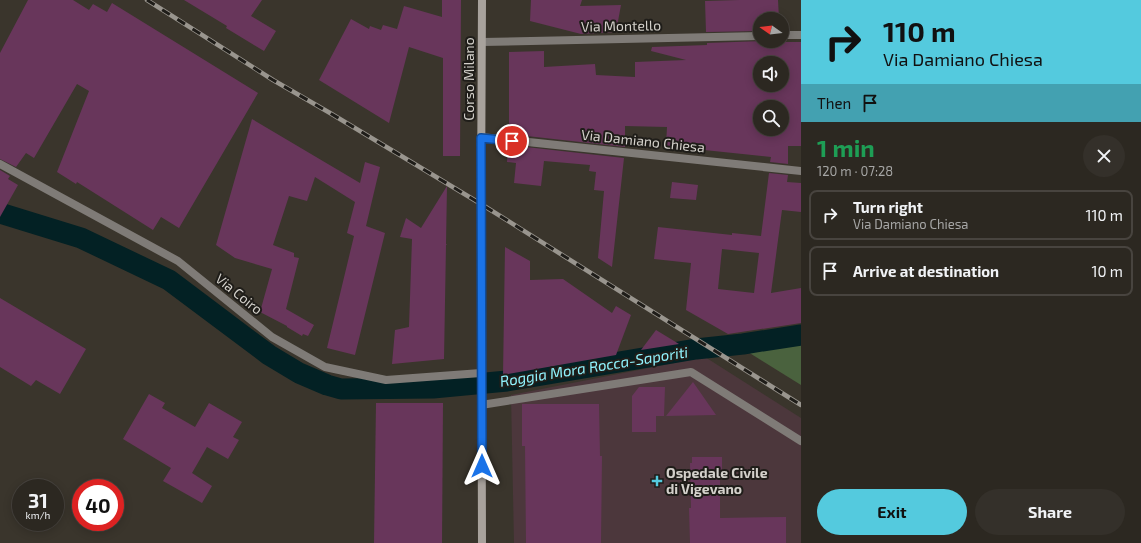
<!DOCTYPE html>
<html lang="en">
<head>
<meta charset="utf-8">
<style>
	body { margin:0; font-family:"Exo 2",sans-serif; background:#34302a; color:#f1f3f6; height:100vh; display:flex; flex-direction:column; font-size:15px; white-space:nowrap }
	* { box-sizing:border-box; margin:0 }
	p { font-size:13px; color:#a6a6a5 }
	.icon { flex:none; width:22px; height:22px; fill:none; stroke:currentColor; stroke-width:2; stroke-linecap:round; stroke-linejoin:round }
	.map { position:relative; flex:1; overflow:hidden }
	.panel { display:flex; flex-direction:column; background:#2c2821; width:340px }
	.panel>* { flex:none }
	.hud { background:#54cade; color:#111; overflow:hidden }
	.needle { width:26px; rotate:284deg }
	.fabs { position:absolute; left:753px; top:12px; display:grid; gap:8px }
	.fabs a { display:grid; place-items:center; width:36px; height:36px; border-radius:50%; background:#2c2821; box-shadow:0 2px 10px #0003,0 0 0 1px #48443f; font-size:20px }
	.speed { position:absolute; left:12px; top:479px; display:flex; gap:8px; font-size:20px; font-weight:700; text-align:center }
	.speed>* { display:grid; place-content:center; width:52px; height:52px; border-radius:50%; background:#2c2821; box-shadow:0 2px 10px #0003,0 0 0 1px #48443f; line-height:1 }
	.speed small { font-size:10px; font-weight:400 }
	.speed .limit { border:6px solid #d22; background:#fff; color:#111 }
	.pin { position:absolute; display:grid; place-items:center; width:34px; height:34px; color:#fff; margin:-17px; border:2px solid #fff; border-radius:50%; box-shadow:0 1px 4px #0007 }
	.me { position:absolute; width:44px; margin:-22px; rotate:0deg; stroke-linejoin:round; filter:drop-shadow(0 0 3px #0008) }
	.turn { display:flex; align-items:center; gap:14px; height:84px; padding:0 16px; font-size:18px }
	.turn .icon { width:52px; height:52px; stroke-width:2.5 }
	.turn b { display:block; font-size:28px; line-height:34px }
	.then { display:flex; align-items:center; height:38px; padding:0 16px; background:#0003; gap:8px; font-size:15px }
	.round { display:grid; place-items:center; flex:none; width:42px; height:42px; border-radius:21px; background:#34302a }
	.overview { display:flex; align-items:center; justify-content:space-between; height:68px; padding:0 16px }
	h1 { font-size:24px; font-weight:700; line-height:30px; color:#1e9e55 }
	.button { display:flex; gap:8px; margin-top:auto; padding:8px 16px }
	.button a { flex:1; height:46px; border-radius:24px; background:#54cade; color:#111; font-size:16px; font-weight:700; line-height:46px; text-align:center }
	.button a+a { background:#34302a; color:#f1f3f6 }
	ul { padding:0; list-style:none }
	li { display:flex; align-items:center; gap:12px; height:50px; margin:0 8px 6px; padding:0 8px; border:2px solid #48443f; border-radius:8px }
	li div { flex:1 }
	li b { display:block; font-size:15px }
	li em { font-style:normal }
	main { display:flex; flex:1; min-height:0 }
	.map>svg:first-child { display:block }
	.medical { fill:#4c373c }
	.green { fill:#4a623e }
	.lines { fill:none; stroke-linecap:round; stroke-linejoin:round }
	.canal { stroke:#032124; stroke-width:21 }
	.building { fill:#68365b; fill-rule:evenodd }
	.lane { stroke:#7f7b77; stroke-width:8 }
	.street { stroke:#7f7b77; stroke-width:8 }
	.secondary { stroke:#a8a29c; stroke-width:8 }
	.rail-casing { stroke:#99958e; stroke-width:4.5 }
	.rail { stroke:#1f1d19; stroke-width:3; stroke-dasharray:9; stroke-linecap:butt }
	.route-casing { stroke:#114b97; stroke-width:10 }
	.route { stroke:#1a73e8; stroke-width:7 }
	.poi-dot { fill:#54cade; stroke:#1f1d19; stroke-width:1.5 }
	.labels { text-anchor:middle; stroke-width:4; stroke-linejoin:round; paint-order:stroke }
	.street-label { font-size:14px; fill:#d4d1cb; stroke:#1f1d19 }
	.poi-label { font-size:14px; font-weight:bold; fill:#d4d1cb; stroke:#1f1d19; text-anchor:start }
	.water-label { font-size:15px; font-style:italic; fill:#90f4fe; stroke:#1f1d19 }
</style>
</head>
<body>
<main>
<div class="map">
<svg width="801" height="543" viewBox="0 0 801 543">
	<rect width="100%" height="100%" fill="#3a352c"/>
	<polygon class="medical" points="705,357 801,418 801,543 514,543 511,395"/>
	<polygon class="green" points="801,345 801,385 748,352"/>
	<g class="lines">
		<polyline class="canal" points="0,213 81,238 169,280 269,355 299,373 327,385 341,389 433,388 507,381 696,349 743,344 801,335"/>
	</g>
	<g class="building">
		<polygon points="28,0 73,0 89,10 93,4 107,12 112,3 258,93 179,228 161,217 153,230 77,182 76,184 57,172 89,91 77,84 34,158 26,153 16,167 0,159 0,53"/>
		<polygon points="184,0 262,0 251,16 276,31 264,51 226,28 227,26"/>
		<polygon points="442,0 461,0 460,156 443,156 443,58 409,47 389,123 319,80 351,19 369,29 370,26 381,30 383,25 397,29 404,6 442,17"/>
		<polygon points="531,0 582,0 580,6 621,5 616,32 581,34 530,21"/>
		<polygon points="739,0 778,0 779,19 760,19 760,31 706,32 705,1"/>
		<path d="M762,41H780V42H801V146H788V164L770,162L771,157L666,146L667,127L625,126V147L509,134V52L544,51V67L595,64L596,75L635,77V62L686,60L651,51L652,47L707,45V43ZM760,63H782V85H760ZM760,107H782V129H760Z"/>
		<polygon points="252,119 360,183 365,162 380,167 366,226 385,233 355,355 327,348 354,236 347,233 355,202 315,177 307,201 289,196 273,245 294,253 294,257 299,258 286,309 314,325 308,336 303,334 302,336 287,327 287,326 260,312 272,269 235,258 216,245"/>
		<polygon points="508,145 624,158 612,267 598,258 604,191 594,190 596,172 589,171 590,165 544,161 541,186 514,183 516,163 507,162"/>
		<polygon points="0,170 10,176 8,179 18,185 0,217"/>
		<path d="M769,173L788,175L787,182L801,183V212L782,210L771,293L801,288V323L728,334L686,310L691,263L654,259L658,227L732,235V233L761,236ZM722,249L759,253L754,293L718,289Z"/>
		<polygon points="672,182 698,185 696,200 670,198"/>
		<polygon points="447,186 446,244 447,244 446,245 444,359 392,364 395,330 409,327 412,239 400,237 406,218 421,228"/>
		<polygon points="505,247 530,261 530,280 563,279 612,313 616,306 631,315 616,355 503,375"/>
		<polygon points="0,298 86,349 60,394 36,380 31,386 0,367"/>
		<polygon points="656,330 679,344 641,350"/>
		<polygon points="693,382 716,415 666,416"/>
		<polygon points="639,387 665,387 664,416 656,416 656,432 632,432 632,396"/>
		<polygon points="149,394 165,403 162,408 195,427 209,403 242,422 233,437 239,440 228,459 207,447 192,473 212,486 202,503 163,481 171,468 123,439"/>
		<polygon points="376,403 443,403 442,543 374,543"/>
		<polygon points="522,404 599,404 600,456 602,456 601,543 526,543 525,446 522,446"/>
		<polygon points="692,457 722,457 722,479 720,479 720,518 786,517 786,543 690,543 689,508 691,508 690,463 692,463"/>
	</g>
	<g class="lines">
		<polyline class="lane" points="481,405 691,372 801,441"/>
		<g class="street">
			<polyline points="782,35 801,35"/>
			<polyline points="482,42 760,36"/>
			<polyline points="481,137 801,171"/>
			<polyline points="0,164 178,261 272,337 325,367 386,380 481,373"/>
		</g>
		<polyline class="secondary" points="482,0 481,204 482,543"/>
		<defs>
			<polyline id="rail" points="147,0 273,80 330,113 481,204 801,405"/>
		</defs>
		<use href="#rail" class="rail-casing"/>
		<use href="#rail" class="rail"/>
	</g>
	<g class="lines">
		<defs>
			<polyline id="route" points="482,466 481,138 512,141"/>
		</defs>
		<use href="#route" class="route-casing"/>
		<use href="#route" class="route"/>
	</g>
	<path class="poi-dot" d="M655 475h4v4h4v4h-4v4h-4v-4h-4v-4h4z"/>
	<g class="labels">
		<g class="street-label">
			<text transform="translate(621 26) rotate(-1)" y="5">Via Montello</text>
			<text transform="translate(469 79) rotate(-90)" y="5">Corso Milano</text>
			<text transform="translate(643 141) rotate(6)" y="5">Via Damiano Chiesa</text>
			<text transform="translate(239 294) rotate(39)" y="5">Via Coiro</text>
		</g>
		<g class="poi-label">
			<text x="666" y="478">Ospedale Civile<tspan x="666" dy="16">di Vigevano</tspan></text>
		</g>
		<g class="water-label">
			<text transform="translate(594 367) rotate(-9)" y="5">Roggia Mora Rocca-Saporiti</text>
		</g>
	</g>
</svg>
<div class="fabs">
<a><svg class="needle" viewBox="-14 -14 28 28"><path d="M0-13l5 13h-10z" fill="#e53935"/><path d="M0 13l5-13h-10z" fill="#a6a6a5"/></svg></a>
<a><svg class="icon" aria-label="sound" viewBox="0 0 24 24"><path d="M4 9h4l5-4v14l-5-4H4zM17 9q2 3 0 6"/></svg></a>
<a><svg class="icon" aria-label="search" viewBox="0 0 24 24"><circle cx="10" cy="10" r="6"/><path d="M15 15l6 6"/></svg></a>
</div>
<div class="speed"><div>31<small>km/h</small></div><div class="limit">40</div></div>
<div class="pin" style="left:512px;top:141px;background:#d93025"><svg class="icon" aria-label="arrive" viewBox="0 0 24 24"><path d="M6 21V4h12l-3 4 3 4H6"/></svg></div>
<svg class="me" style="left:482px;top:466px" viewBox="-20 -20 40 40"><path d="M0-17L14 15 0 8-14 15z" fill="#1a73e8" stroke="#fff" stroke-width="4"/></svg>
</div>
<section class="panel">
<div class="hud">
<div class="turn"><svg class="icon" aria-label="right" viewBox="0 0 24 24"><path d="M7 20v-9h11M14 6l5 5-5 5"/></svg><div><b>110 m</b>Via Damiano Chiesa</div></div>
<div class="then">Then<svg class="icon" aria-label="arrive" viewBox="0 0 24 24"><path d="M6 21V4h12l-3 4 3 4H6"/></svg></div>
</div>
<div class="overview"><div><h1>1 min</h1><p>120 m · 07:28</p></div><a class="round"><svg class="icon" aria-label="close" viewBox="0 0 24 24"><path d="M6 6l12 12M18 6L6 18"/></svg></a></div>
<ul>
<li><svg class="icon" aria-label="right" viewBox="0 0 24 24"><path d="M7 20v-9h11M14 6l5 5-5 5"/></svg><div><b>Turn right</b><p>Via Damiano Chiesa</p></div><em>110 m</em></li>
<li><svg class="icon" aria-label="arrive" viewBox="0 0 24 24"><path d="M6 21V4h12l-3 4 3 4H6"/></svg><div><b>Arrive at destination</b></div><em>10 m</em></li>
</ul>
<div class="button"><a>Exit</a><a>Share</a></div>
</section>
</main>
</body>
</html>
